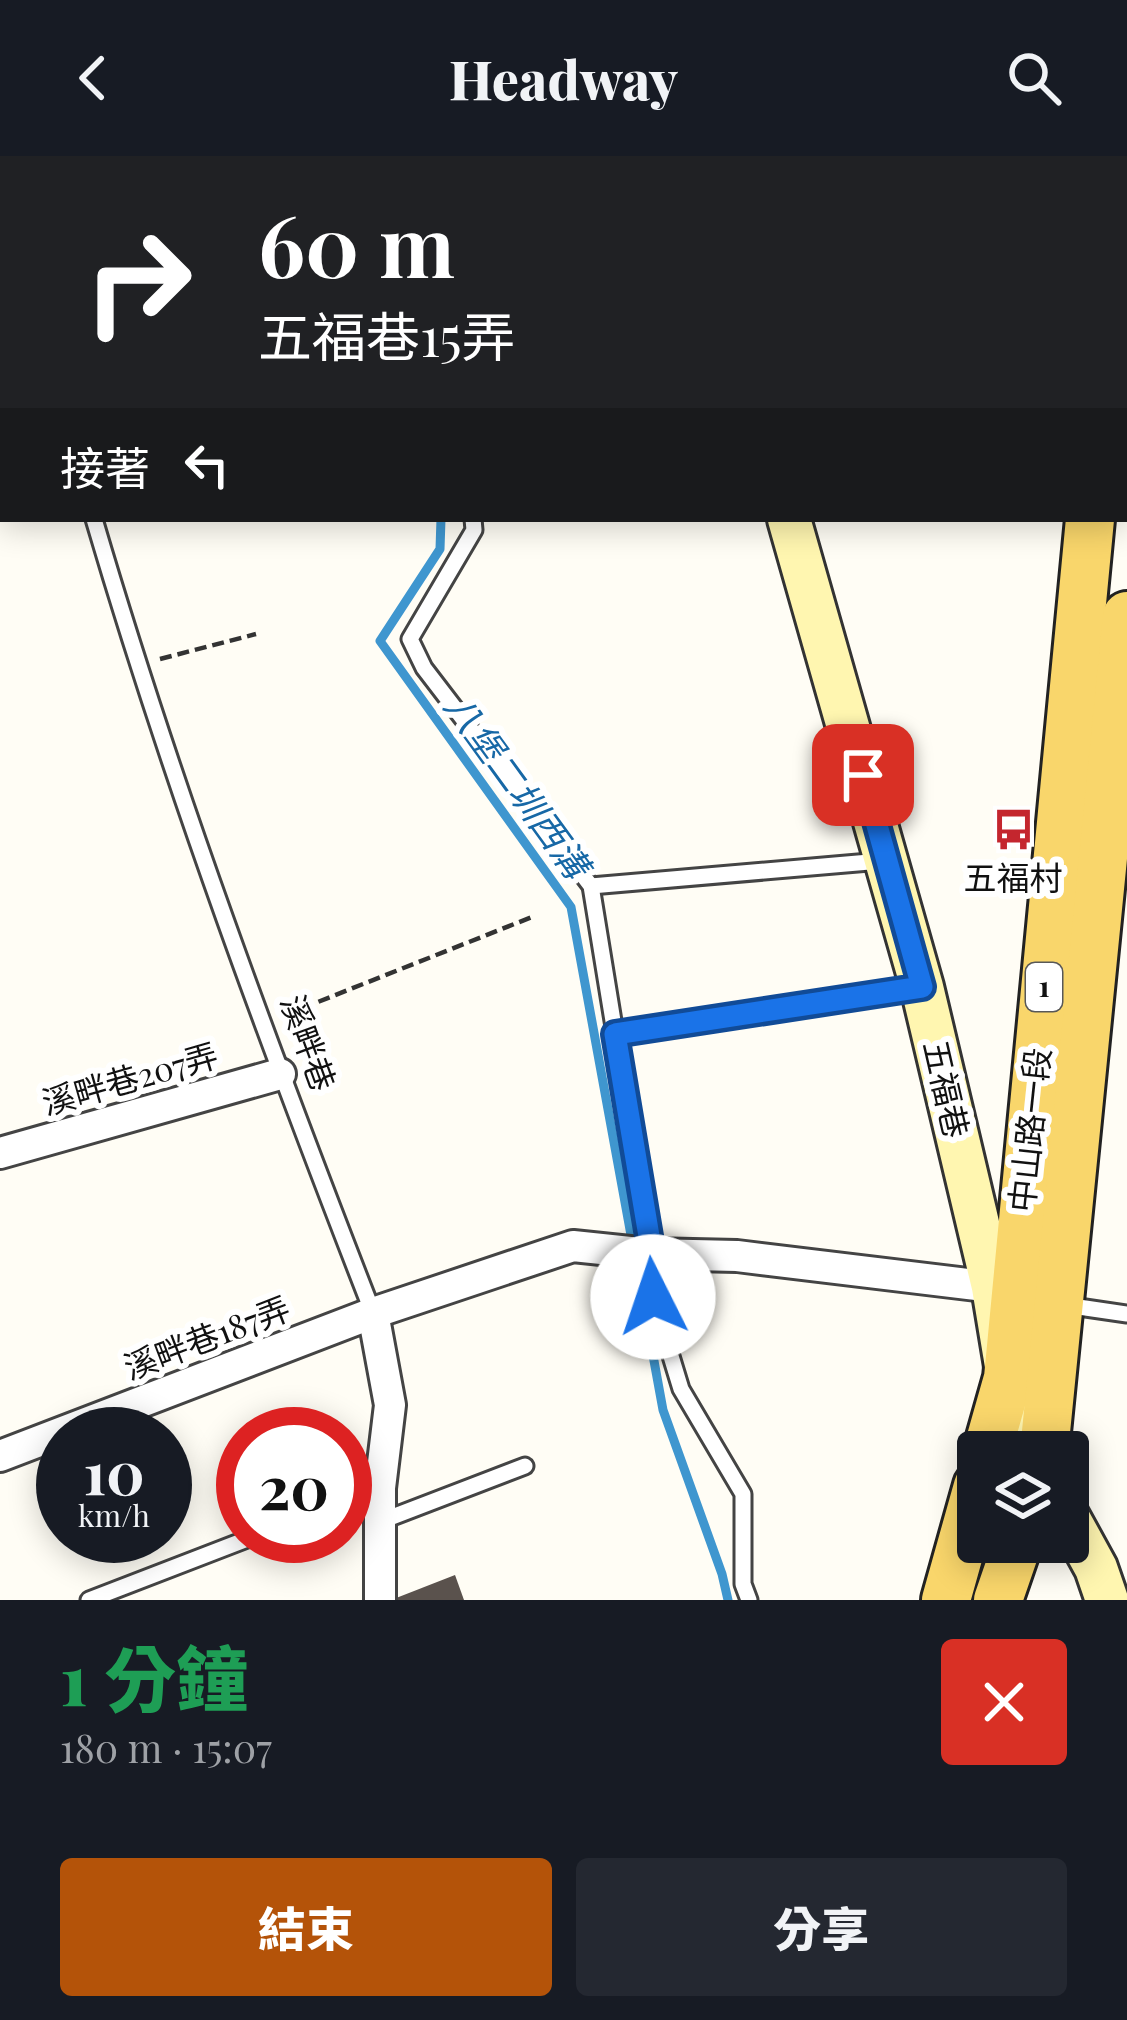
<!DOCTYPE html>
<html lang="zh-TW">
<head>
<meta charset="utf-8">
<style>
	body { margin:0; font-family:"Playfair Display","Noto Sans TC",serif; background:#242831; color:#f1f3f6; height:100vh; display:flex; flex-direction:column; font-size:45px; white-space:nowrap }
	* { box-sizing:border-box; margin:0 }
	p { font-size:39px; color:#9ea1a6 }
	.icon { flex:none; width:66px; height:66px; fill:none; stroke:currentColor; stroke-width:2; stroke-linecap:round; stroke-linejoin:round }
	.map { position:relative; height:1444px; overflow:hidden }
	.sheet { display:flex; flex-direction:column; background:#171b24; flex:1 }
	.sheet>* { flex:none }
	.guide { position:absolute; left:0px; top:0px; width:1128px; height:366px; box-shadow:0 6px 30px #0003; background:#202124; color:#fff; overflow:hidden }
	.tools { position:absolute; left:957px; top:1275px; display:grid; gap:24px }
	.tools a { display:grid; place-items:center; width:132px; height:132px; border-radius:12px; background:#171b24; box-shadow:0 6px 30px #0003; font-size:60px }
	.speed { position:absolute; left:36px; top:1251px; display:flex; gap:24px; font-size:60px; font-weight:700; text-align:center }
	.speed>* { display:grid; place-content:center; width:156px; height:156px; border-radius:50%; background:#171b24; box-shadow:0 6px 30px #0003; line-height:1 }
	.speed small { font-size:30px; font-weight:400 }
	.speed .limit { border:18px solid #d22; background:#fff; color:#111 }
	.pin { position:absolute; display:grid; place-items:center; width:102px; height:102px; color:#fff; margin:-51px; border-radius:24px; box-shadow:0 6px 18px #0006 }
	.me { position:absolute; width:132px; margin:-66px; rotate:356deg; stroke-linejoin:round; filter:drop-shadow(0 0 9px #0008) }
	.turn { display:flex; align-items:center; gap:42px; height:252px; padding:0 60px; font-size:54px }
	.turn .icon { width:156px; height:156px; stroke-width:2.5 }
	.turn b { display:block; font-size:84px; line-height:102px }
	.then { display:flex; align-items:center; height:114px; padding:0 60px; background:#0003; gap:24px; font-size:45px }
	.round { display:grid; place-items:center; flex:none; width:126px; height:126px; border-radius:12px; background:#242831 }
	.overview { display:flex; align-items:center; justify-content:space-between; height:204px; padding:0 60px }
	h1 { font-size:72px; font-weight:800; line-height:90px; color:#1e9e55 }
	.action { display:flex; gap:24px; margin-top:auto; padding:24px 60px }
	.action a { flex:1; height:138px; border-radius:12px; background:#b45309; color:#fff; font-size:48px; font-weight:800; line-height:138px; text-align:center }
	.action a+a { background:#242831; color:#f1f3f6 }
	header { display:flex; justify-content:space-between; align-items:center; height:156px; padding:0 60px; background:#171b24; font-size:54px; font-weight:800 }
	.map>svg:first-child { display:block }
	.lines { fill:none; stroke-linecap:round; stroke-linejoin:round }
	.stream { stroke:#3f96cf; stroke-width:9 }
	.building { fill:#5a524d }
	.lane-casing { stroke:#444; stroke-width:21 }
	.street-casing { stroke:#444; stroke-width:36 }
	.secondary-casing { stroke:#333; stroke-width:48 }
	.primary-casing { stroke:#222; stroke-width:54 }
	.path { stroke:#333; stroke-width:4.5; stroke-dasharray:12 6; stroke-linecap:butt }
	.lane { stroke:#fff; stroke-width:15 }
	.street { stroke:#fff; stroke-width:30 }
	.secondary { stroke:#fff6b0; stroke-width:42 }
	.primary { stroke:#f9d66b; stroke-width:48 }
	.route-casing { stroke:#114b97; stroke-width:30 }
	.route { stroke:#1a73e8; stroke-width:21 }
	.labels { text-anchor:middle; stroke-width:12; stroke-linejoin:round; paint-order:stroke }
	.shield { fill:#fff; stroke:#585858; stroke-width:3 }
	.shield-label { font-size:30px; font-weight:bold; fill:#111 }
	.poi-label { font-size:33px; fill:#111; stroke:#fff }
	.street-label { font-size:33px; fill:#111; stroke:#fff }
	.water-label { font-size:36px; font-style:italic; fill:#1768a6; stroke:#fff }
</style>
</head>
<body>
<header><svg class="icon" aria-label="back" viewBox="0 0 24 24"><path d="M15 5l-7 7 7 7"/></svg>Headway<svg class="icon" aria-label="search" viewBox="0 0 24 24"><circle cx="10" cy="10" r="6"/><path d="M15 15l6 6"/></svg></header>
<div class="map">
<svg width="1127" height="1444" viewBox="0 0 1127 1444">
	<rect width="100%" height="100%" fill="#fffdf5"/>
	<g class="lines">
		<g class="stream">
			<polyline points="280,0 282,3"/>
			<polyline points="441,363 440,393 380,485 571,751 663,1254 722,1418 728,1444"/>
		</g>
	</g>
	<polygon class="building" points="455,1419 464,1444 391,1444"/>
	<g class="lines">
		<defs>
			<g id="lane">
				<polyline points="15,0 16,3"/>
				<polyline points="139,0 156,3"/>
				<polyline points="328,0 331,3"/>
				<polyline points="411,3 412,0"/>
				<path d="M94,363C173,632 271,895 373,1157"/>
				<polyline points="473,363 474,374 410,483 424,512 591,730 651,1098 653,1141 681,1233 743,1338 743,1428 749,1444"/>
				<polyline points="591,730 881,705"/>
				<polyline points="615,878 920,831"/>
				<polyline points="1065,1149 1127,1158"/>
				<polyline points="345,1345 380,1332"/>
				<polyline points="379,1366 525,1310"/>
				<polyline points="89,1444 255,1380"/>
			</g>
			<g id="street">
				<polyline points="0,997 280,918"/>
				<polyline points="373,1157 390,1249 380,1332 380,1444"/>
				<polyline points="0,1300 373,1157 573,1090 649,1098 737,1100 993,1131"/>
			</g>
			<g id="secondary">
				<polyline points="685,0 685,3"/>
				<polyline points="789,363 922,831 993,1131 1008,1222 1036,1296"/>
				<polyline points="1068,1361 1096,1412 1107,1444"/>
			</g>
			<g id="primary">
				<polyline points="1125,3 1125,0"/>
				<polyline points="987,1296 1008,1222 1090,363"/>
				<polyline points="1044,1296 1127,460"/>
				<polyline points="946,1444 978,1330"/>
				<polyline points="998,1444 1018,1386"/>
			</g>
		</defs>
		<use href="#lane" class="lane-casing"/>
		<use href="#street" class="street-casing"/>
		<use href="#secondary" class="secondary-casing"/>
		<use href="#primary" class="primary-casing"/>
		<g class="path">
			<polyline points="160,503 256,478"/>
			<polyline points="285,859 532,761"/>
		</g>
		<use href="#lane" class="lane"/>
		<use href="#street" class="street"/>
		<use href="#secondary" class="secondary"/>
		<use href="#primary" class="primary"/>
	</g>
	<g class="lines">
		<defs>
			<polyline id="route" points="653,1141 652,1098 615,878 922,831 863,619"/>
		</defs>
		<use href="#route" class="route-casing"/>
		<use href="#route" class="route"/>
	</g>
	<defs>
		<symbol id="bus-bare" viewBox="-9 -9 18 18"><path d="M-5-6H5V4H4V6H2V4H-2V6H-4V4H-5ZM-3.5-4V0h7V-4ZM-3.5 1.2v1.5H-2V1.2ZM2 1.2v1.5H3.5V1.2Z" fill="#c4262e" stroke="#fff" stroke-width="2.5" paint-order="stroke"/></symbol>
	</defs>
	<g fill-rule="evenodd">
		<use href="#bus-bare" x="984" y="644" width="59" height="59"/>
	</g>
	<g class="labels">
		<rect class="shield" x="1026" y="807" width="36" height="48" rx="9"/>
		<g class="shield-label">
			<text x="1044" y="841">1</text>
		</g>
		<g class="poi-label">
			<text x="1013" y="734">五福村</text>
		</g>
		<g class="street-label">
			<text transform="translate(308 887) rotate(70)" y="12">溪畔巷</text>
			<text transform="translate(130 923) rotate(-16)" y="12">溪畔巷207弄</text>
			<text transform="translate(946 933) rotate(77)" y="12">五福巷</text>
			<text transform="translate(1030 974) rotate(-84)" y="12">中山路一段</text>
			<text transform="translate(207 1182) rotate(-21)" y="12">溪畔巷187弄</text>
		</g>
		<g class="water-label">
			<text transform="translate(517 630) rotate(54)" y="13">八堡二圳西溝</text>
		</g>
	</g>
</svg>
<div class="tools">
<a><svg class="icon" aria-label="layers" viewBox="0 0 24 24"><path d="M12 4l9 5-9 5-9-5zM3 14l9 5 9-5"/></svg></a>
</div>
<div class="speed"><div>10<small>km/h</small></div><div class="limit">20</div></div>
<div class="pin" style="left:863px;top:619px;background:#d93025"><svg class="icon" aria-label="arrive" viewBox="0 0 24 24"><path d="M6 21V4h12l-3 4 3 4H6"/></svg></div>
<svg class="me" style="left:653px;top:1141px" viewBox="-20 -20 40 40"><circle r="19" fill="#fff"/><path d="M0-13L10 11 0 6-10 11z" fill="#1a73e8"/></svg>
<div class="guide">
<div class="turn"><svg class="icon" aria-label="right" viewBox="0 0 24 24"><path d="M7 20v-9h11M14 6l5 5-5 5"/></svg><div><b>60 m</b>五福巷15弄</div></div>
<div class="then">接著<svg class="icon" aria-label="left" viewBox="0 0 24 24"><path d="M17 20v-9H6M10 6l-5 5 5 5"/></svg></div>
</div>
</div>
<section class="sheet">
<div class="overview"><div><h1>1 分鐘</h1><p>180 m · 15:07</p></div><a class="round" style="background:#d93025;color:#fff"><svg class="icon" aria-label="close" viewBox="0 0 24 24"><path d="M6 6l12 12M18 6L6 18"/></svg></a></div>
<div class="action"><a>結束</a><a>分享</a></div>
</section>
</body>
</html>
